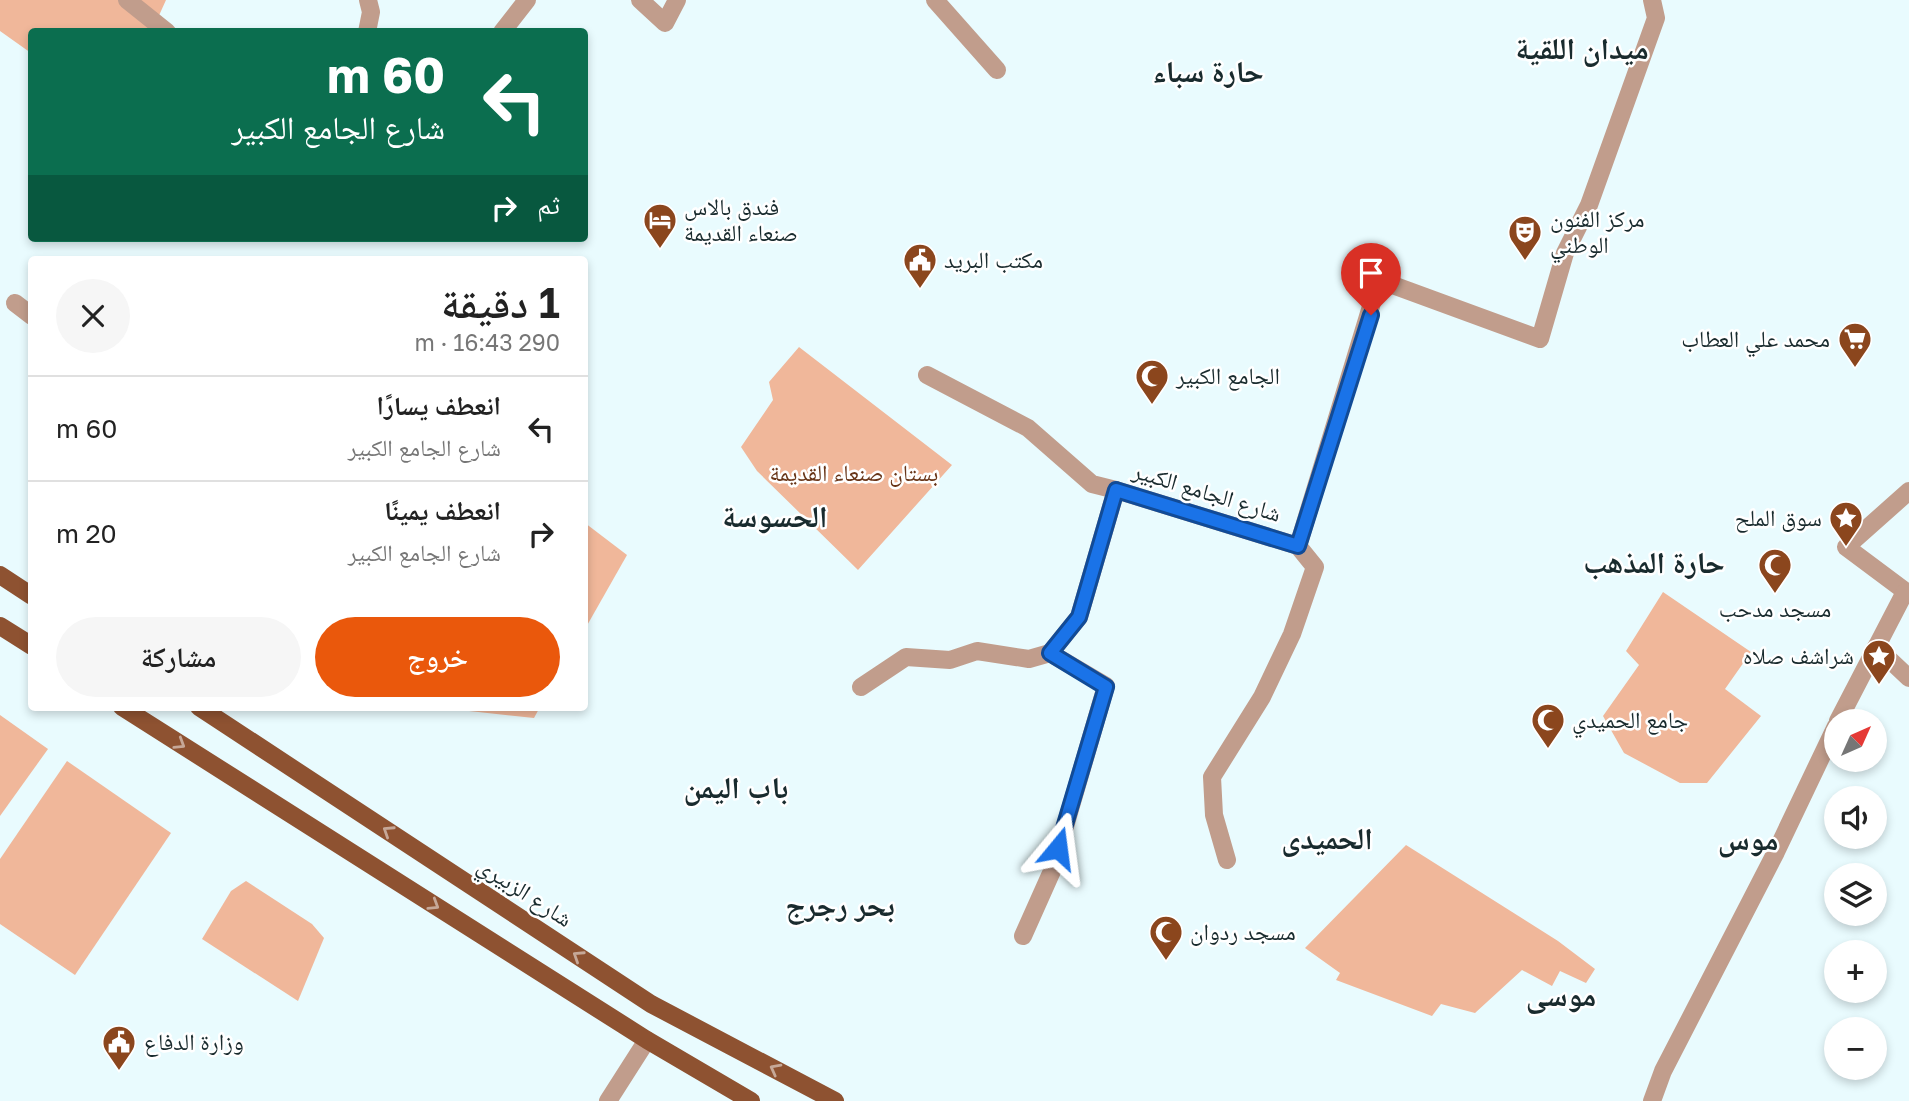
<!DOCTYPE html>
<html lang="ar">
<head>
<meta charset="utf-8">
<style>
	body { margin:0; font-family:"Golos Text","Noto Naskh Arabic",sans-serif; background:#f6f6f6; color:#222; direction:rtl; height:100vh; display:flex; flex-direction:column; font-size:26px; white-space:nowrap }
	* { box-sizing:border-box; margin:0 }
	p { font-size:23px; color:#767676 }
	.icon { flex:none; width:38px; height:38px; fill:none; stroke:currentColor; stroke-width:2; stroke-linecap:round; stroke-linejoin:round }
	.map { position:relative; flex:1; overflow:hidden; direction:ltr }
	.panel { position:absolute; left:28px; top:256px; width:560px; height:455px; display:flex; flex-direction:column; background:#fff; border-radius:7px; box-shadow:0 4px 10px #0003; direction:rtl }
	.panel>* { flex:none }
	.hud { position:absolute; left:28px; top:28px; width:560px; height:214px; border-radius:7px; box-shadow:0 4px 10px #0003; direction:rtl; background:#0b6e4f; color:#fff; overflow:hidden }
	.needle { width:46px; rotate:45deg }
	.controls { position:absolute; left:1824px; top:709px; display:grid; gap:14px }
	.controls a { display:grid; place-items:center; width:63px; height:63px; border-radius:50%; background:#fff; box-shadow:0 4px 10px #0003; font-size:35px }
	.pin { position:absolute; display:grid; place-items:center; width:60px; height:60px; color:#fff; margin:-72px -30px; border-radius:50% 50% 50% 0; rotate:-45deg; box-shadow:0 0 7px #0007 }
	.pin .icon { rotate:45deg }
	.me { position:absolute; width:77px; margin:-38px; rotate:16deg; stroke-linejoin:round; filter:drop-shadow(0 0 5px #0008) }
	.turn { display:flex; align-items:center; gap:24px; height:147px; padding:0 28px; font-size:32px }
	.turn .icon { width:91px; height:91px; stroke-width:2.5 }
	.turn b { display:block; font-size:49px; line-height:60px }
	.then { display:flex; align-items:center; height:66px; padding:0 28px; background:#0003; gap:14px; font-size:26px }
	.round { display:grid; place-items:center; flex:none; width:74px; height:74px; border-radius:37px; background:#f6f6f6 }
	.overview { display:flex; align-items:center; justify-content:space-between; height:119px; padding:0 28px }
	h1 { font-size:42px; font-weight:600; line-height:52px }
	.action { display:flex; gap:14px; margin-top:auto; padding:14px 28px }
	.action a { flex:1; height:80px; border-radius:42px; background:#ea580c; color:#fff; font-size:28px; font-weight:600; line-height:80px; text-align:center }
	.action a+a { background:#f6f6f6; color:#222 }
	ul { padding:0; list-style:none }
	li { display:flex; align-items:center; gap:21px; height:105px; padding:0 28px; border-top:2px solid #e0e0e0 }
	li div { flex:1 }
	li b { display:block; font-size:26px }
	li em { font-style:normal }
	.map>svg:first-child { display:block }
	.green { fill:#f0b79a }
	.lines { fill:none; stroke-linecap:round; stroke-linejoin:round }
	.minor { stroke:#c19d8c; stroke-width:18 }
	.major { stroke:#8e5231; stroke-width:18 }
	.oneway { stroke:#c6a898 }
	.route-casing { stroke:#114b97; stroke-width:18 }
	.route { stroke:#1a73e8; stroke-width:12 }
	.labels { text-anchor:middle; stroke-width:5; stroke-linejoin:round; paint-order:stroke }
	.poi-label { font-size:23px; fill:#192b2e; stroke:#fff; text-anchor:start }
	.park-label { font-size:23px; fill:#693619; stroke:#fff }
	.street-label { font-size:23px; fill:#192b2e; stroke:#fff }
	.district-label { font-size:30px; font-weight:bold; fill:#192b2e; stroke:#fff }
</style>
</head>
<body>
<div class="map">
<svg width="1909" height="1101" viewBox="0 0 1909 1101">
	<rect width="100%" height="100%" fill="#e9fbfe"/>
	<g class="green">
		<polygon points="0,0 166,0 152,31 32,32 31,53 0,31"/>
		<polygon points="799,347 952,465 858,570 757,471 741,447 773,400 769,382"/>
		<polygon points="585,523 627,555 585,629"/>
		<polygon points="1663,592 1751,652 1725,689 1761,716 1707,783 1680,783 1624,753 1603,716 1639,665 1626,651"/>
		<polygon points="454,707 540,707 534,718 460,710"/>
		<polygon points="0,715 48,749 0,816"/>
		<polygon points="67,761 171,833 75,975 0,924 0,859"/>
		<polygon points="1406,845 1558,941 1595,969 1586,983 1560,971 1552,986 1522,970 1475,1013 1441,1004 1432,1016 1336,980 1340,973 1305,948"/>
		<polygon points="246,881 312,924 324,938 298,1001 202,939 231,891"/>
	</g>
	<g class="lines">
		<g class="minor">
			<polyline points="127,0 167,32"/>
			<polyline points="640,0 665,23 677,0"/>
			<polyline points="935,0 997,70"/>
			<polyline points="367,32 371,12 368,0"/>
			<polyline points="502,32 527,0"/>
			<polyline points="15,303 32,316"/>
			<polyline points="927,375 1028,428 1092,484 1116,490"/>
			<polyline points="1909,491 1846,547 1909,594"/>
			<polyline points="1876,647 1909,678"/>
			<polyline points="861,687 906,657 950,660 977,651 1029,659 1050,653"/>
			<polyline points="1838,721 1905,592"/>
			<polyline points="1227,860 1214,815 1212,777 1262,697 1292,634 1315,567 1298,546"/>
			<polyline points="1023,936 1052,871 1106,686 1050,653 1079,617 1116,490 1298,546 1379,280 1540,339 1565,253 1589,205 1656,18 1652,0"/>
			<polyline points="608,1101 647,1040"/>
			<polyline points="1652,1101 1663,1071 1776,852 1836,726"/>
		</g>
		<g class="major">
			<polyline points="0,575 32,596"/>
			<polyline points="0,626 32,646"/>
			<polyline points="122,707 647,1040 751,1101"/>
			<polyline points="199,707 651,1004 835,1101"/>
		</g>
	</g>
	<defs><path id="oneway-chevron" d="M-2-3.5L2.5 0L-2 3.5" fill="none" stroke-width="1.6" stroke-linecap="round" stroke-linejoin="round" transform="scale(1.75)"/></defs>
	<g class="oneway">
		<use href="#oneway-chevron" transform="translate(180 744) rotate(32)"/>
		<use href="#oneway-chevron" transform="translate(388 831) rotate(-147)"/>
		<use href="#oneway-chevron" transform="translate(434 905) rotate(32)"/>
		<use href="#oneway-chevron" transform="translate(578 956) rotate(-147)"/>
		<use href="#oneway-chevron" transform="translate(775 1069) rotate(-152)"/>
	</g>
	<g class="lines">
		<defs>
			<polyline id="route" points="1058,848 1106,687 1050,653 1079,617 1116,490 1298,546 1371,315"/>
		</defs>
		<use href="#route" class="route-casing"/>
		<use href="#route" class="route"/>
	</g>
	<defs>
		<symbol id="hotel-pin" viewBox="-11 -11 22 30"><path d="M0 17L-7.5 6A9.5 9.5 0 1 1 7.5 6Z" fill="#8b461d" stroke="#fff"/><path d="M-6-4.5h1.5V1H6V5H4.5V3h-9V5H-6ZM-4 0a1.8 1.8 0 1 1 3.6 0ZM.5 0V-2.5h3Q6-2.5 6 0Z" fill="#fff"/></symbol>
		<symbol id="theatre-pin" viewBox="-11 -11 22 30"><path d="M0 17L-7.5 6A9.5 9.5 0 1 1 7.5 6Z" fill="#8b461d" stroke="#fff"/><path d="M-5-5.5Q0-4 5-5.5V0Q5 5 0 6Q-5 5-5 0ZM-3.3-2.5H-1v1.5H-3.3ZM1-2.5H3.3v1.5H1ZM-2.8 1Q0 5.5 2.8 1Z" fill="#fff"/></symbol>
		<symbol id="civic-pin" viewBox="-11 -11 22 30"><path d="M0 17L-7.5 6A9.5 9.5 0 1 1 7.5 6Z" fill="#8b461d" stroke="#fff"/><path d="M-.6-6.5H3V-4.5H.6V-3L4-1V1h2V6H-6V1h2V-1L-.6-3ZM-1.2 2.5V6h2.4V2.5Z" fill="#fff"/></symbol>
		<symbol id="supermarket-pin" viewBox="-11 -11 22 30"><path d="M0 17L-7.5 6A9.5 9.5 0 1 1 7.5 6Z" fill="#8b461d" stroke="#fff"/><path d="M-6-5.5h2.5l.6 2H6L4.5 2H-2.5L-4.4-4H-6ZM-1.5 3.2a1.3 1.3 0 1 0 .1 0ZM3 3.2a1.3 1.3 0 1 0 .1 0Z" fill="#fff"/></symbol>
		<symbol id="mosque-pin" viewBox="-11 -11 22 30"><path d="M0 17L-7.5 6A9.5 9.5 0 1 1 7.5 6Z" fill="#8b461d" stroke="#fff"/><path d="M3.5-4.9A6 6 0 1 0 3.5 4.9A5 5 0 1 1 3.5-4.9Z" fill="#fff"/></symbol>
		<symbol id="sight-pin" viewBox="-11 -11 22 30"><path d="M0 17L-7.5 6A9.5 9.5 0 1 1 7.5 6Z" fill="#8b461d" stroke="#fff"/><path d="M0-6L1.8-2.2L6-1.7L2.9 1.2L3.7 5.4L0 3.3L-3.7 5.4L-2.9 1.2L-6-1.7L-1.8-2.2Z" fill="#fff"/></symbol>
	</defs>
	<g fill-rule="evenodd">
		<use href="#hotel-pin" x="641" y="201" width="38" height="52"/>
		<use href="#theatre-pin" x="1506" y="213" width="38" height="52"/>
		<use href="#civic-pin" x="901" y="241" width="38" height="52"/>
		<use href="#supermarket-pin" x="1836" y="320" width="38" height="52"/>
		<use href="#mosque-pin" x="1133" y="357" width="38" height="52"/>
		<use href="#sight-pin" x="1827" y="499" width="38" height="52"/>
		<use href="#mosque-pin" x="1756" y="546" width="38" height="52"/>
		<use href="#sight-pin" x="1860" y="637" width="38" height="52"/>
		<use href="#mosque-pin" x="1529" y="701" width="38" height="52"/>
		<use href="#mosque-pin" x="1147" y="913" width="38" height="52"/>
		<use href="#civic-pin" x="100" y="1023" width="38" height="52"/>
	</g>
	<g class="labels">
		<g class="poi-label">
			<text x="684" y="215">فندق بالاس<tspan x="684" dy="26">صنعاء القديمة</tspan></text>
			<text x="1550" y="227">مركز الفنون<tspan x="1550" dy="26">الوطني</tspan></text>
			<text x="944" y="268">مكتب البريد</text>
			<text x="1830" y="347" text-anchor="end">محمد علي العطاب</text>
			<text x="1176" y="384">الجامع الكبير</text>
			<text x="1822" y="526" text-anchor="end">سوق الملح</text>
			<text x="1775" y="617" text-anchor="middle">مسجد مدحب</text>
			<text x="1854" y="664" text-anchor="end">شراشف صلاه</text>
			<text x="1572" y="728">جامع الحميدي</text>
			<text x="1190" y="940">مسجد ردوان</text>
			<text x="144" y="1050">وزارة الدفاع</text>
		</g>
		<g class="park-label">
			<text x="854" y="481">بستان صنعاء القديمة</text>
		</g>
		<g class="street-label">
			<text transform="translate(1207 492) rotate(17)" y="8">شارع الجامع الكبير</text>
			<text transform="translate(525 892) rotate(33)" y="8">شارع الزبيري</text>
		</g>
		<g class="district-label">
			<text x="1582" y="59">ميدان اللقية</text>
			<text x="1208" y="82">حارة سباء</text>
			<text x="775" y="527">الحسوسة</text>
			<text x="1654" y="573">حارة المذهب</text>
			<text x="736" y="798">باب اليمن</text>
			<text x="1327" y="849">الحميدى</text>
			<text x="1748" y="850">موس</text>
			<text x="840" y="916">بحر رجرج</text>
			<text x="1561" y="1006">موسى</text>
		</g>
	</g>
</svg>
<div class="controls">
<a><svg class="needle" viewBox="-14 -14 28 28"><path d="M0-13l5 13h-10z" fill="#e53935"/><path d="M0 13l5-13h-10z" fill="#767676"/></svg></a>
<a><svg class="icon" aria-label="sound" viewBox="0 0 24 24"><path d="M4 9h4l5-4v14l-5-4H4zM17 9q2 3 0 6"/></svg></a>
<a><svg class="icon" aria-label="layers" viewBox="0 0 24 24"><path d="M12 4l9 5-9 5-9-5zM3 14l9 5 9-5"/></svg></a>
<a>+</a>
<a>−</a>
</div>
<div class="pin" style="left:1371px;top:315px;background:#d93025"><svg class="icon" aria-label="arrive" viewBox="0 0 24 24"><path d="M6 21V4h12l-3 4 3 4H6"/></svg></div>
<svg class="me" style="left:1058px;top:848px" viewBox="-20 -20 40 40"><path d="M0-17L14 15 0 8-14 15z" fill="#1a73e8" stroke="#fff" stroke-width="4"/></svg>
<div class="hud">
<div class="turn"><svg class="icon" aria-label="left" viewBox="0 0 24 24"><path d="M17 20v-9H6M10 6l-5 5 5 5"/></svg><div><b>60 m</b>شارع الجامع الكبير</div></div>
<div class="then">ثم<svg class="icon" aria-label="right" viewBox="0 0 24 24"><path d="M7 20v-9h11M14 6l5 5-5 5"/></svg></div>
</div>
<section class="panel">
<div class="overview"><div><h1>1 دقيقة</h1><p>290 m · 16:43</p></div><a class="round"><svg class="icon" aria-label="close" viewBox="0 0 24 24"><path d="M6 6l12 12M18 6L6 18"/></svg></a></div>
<ul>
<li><svg class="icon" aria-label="left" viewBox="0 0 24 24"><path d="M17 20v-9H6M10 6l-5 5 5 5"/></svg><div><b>انعطف يسارًا</b><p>شارع الجامع الكبير</p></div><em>60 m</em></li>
<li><svg class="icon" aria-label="right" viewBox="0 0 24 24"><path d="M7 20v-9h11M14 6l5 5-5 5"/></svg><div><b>انعطف يمينًا</b><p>شارع الجامع الكبير</p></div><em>20 m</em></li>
</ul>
<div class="action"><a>خروج</a><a>مشاركة</a></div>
</section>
</div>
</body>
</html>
